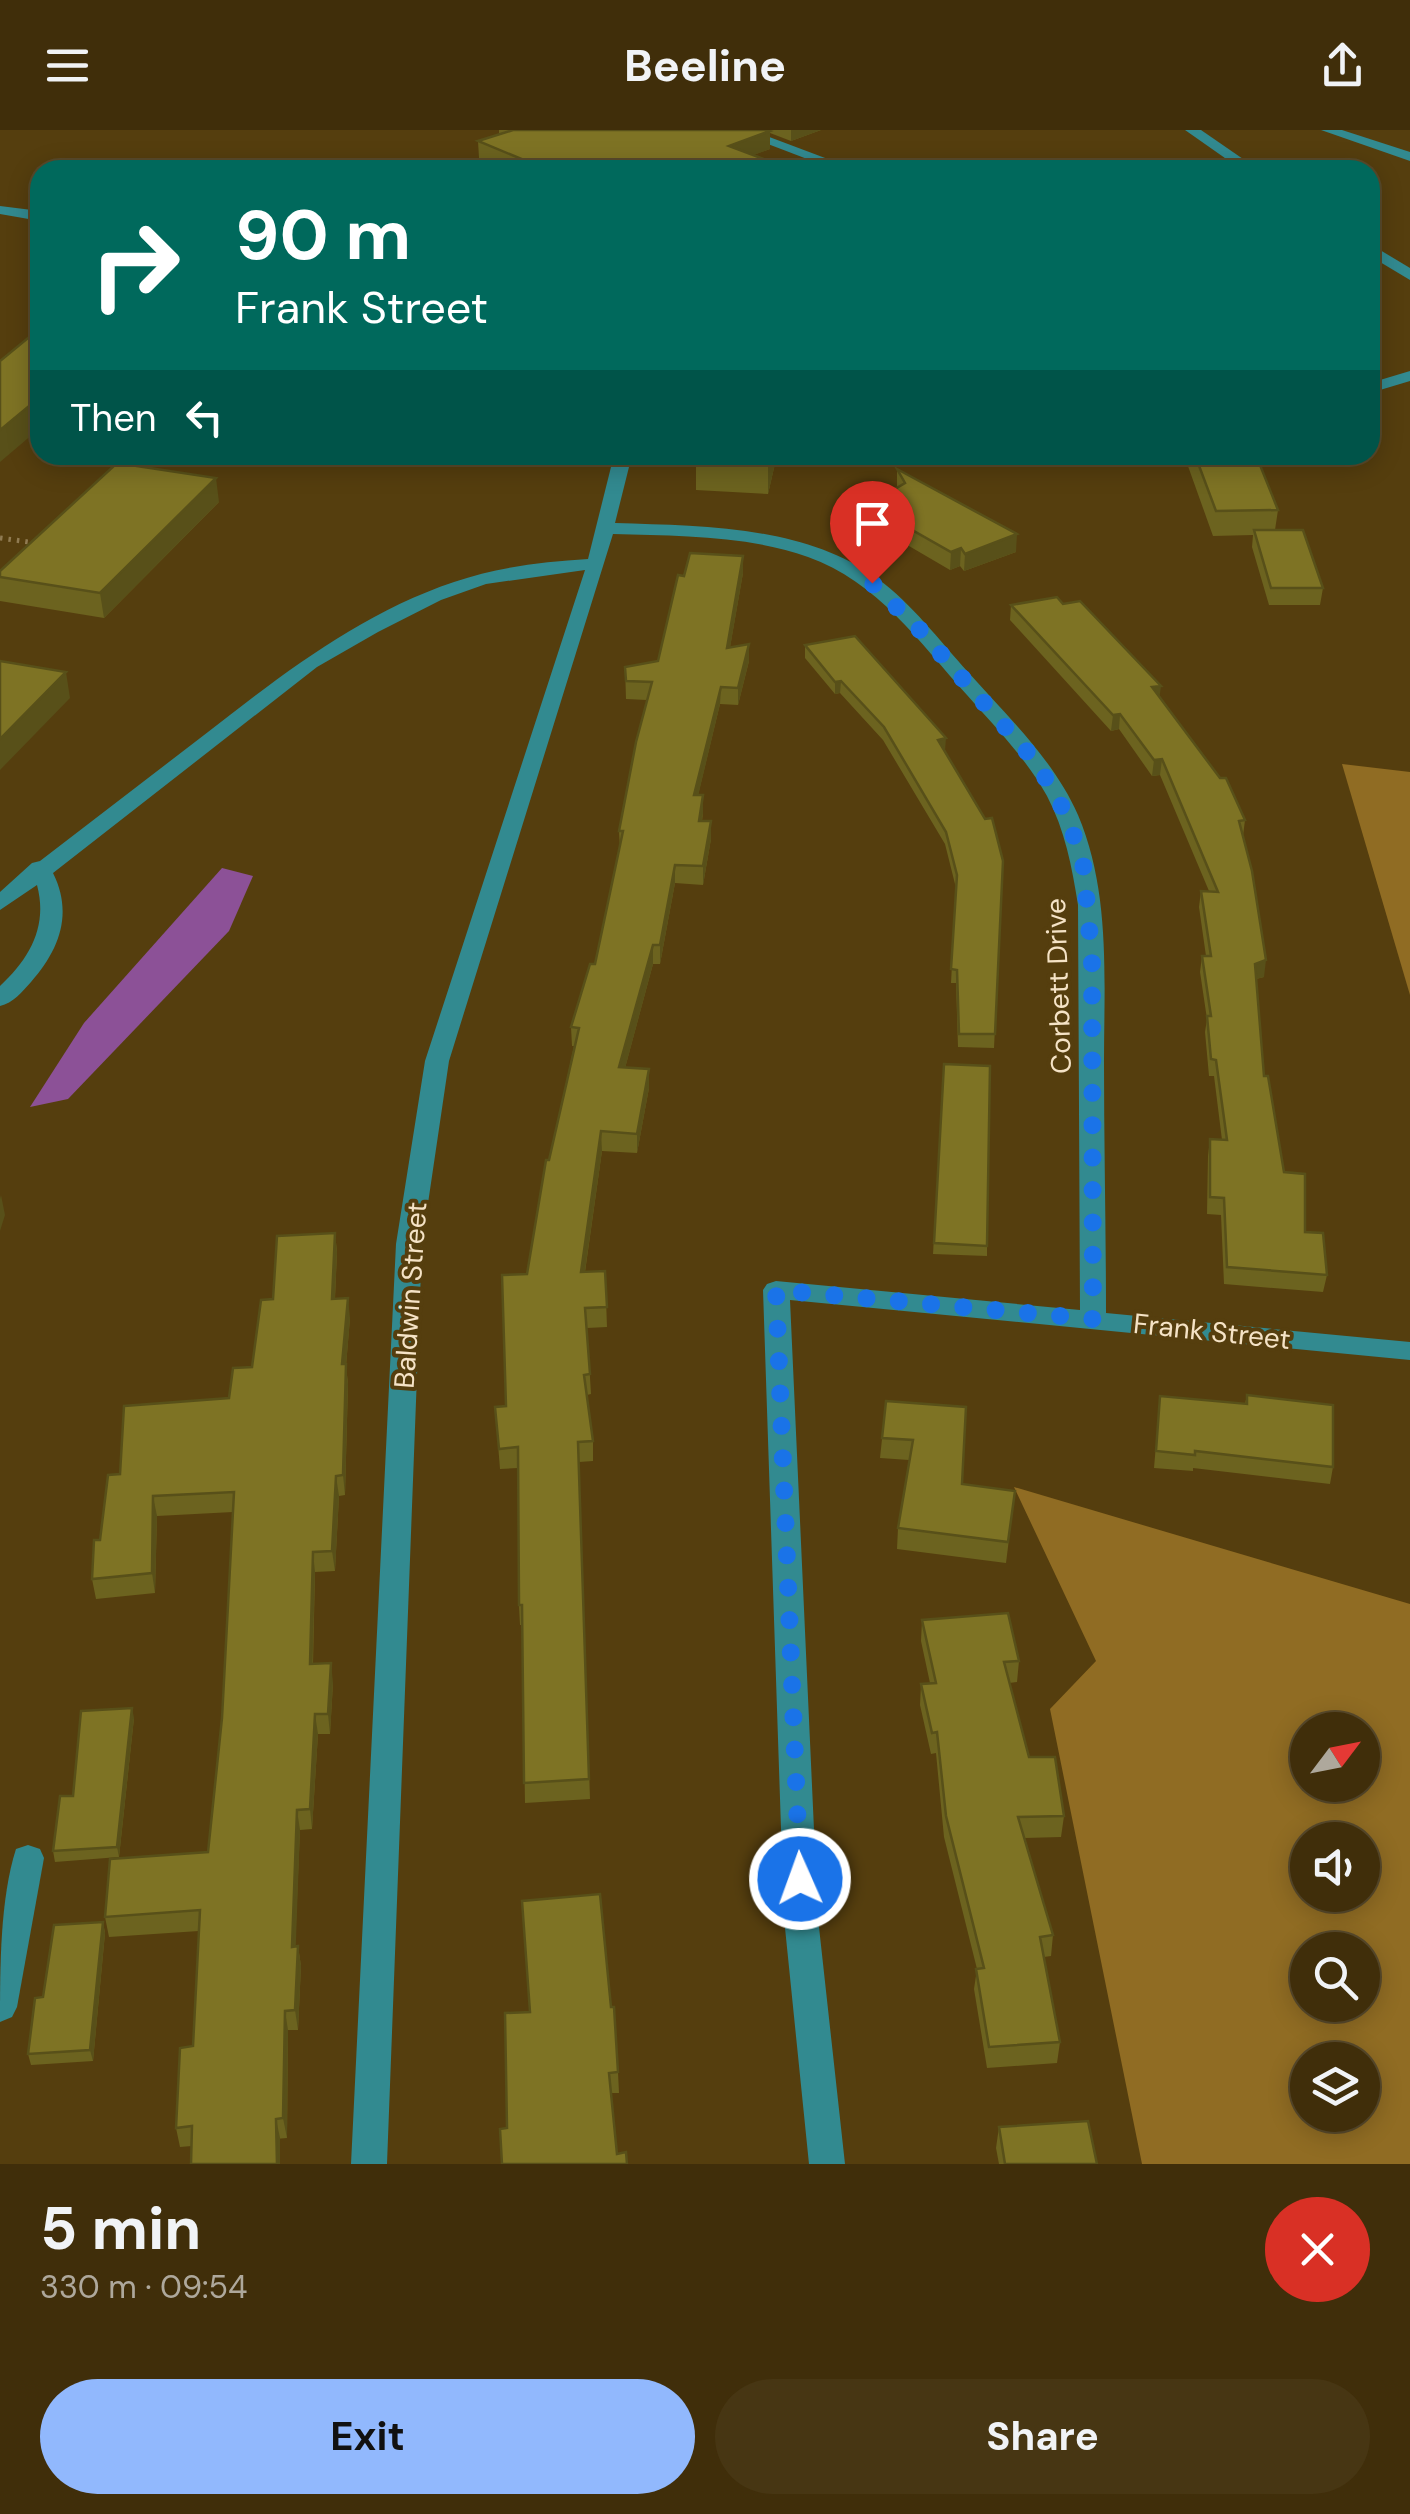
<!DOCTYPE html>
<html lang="en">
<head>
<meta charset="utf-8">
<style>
	body { margin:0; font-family:"DM Sans",sans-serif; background:#473613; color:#f1f3f6; height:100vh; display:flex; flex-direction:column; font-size:38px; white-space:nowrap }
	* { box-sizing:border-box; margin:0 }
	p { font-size:32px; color:#aea89c }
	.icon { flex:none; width:55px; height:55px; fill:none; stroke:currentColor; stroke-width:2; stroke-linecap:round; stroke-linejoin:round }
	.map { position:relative; height:2034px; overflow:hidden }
	.panel { display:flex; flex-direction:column; background:#402e0a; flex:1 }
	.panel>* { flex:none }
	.guide { position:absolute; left:30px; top:30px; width:1350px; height:305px; border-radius:30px; box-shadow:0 5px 25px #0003,0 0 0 2px #594a2b; background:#00695c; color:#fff; overflow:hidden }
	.needle { width:65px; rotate:58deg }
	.tools { position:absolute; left:1290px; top:1582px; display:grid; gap:20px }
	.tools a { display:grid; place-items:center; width:90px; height:90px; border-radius:50%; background:#402e0a; box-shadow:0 5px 25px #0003,0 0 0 2px #594a2b; font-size:50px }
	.pin { position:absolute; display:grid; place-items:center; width:85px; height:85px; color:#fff; margin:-102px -42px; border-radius:50% 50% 50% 0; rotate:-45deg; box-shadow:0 0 10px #0007 }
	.pin .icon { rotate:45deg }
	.me { position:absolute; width:110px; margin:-55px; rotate:358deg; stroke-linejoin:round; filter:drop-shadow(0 0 8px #0008) }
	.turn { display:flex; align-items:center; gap:35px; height:210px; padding:0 40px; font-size:45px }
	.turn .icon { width:130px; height:130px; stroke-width:2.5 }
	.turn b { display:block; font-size:70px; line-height:85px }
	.then { display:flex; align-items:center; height:95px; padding:0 40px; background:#0003; gap:20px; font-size:38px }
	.round { display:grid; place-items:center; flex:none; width:105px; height:105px; border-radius:52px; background:#473613 }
	.summary { display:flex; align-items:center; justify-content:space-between; height:170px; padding:0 40px }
	h1 { font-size:60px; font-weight:700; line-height:75px }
	.primary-button { display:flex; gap:20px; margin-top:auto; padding:20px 40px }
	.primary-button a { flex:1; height:115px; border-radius:60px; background:#91b8fd; color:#111; font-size:40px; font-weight:700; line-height:115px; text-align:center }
	.primary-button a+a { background:#473613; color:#f1f3f6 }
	header { display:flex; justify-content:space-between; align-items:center; height:130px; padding:0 40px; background:#402e0a; font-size:45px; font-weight:700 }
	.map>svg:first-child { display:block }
	.forest { fill:#906c23; fill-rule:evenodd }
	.water { fill:#8c5197 }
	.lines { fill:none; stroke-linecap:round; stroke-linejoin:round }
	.path { stroke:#907b52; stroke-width:5; stroke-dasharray:2.5 6; stroke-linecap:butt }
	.minor { fill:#328a90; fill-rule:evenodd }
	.wall { fill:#6c631f }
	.shaded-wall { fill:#585019 }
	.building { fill:#7e7324; stroke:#585019; stroke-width:2.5 }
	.route { stroke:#1a73e8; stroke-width:18; stroke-dasharray:0 32.4 }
	.labels { text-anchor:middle; stroke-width:8; stroke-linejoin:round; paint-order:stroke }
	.street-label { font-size:28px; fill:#f5e3c6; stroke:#553e0e }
</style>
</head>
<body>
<header><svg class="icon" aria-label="menu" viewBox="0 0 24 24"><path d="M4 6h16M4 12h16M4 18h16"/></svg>Beeline<svg class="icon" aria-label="share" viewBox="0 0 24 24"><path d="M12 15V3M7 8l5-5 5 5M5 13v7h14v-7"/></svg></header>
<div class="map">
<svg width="1410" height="2034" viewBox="0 0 1410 2034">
	<rect width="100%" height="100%" fill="#553e0e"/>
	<g class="forest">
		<polygon points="1342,634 1410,642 1410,865"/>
		<path d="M1014,1357L1410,1474V2034H1142L1050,1579L1096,1531ZM1308,1600H1362V1655H1308ZM1308,1710H1362V1765H1308ZM1308,1820H1362V1875H1308ZM1308,1930H1362V1985H1308Z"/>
	</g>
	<polygon class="water" points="222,738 253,746 229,801 68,969 30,977 84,893"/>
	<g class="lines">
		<polyline class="path" points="0,408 36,413"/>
		<g class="minor">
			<polygon points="731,0 751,0 857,40 836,40"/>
			<polygon points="1185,0 1201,0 1259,40 1242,40"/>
			<polygon points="1321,0 1342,0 1410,22 1410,31"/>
			<polygon points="0,76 40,81 40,91 0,84"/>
			<polygon points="1370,114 1410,138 1410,150 1370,126"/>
			<polygon points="1410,241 1410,251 1370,263 1370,253"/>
			<path d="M614,325H632L615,393C703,396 804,395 878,449C912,474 939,510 968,542C1007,586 1054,630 1078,685C1111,763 1104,850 1104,932C1104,1016 1106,1099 1106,1183L1410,1212V1230L790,1170L818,1788L845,2034H809L784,1788L763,1160L767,1154L776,1151L1080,1180L1078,775C1072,737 1065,700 1047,666C1026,628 995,597 967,565C920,513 877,451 808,427C747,405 677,406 613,404L449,931L422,1114L387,2034H351L396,1114L425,931L585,440L486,454L441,470L378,502L317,537L53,743C73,783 60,819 31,852C22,862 13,873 0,876V856C30,828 48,796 37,755L0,780V762L32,733L40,731C96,688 152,645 208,602C284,543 361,483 454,452C497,437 542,432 588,429Z"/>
			<path d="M28,1715L40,1719L44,1728L17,1877L12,1887L0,1892C0,1837 0,1769 16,1719Z"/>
		</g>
	</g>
	<g class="wall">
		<polygon points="499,0 821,0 791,11 770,3 770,19 753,25 793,40 506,40 479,28 478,11 501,4 499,3"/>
		<polygon points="777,325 768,364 696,360 696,329"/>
		<polygon points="1184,325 1256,325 1278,380 1275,400 1323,458 1320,475 1269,475 1252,417 1253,405 1213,406"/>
		<polygon points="897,339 1016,422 964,441 960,436 950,440 868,392 868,375 897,358"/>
		<polygon points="219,372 104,488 0,471 0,441"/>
		<polygon points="743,426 743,443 730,517 749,514 749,531 738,575 720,574 698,665 703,683 702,691 711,709 703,755 675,753 660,834 653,834 625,938 649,939 649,958 637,1023 602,1021 585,1142 605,1141 607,1197 587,1198 591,1264 587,1265 593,1311 593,1331 579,1332 590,1669 525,1673 522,1495 520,1495 519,1475 518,1338 500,1339 495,1277 506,1276 527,1144 549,1030 574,916 572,916 571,897 595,834 620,719 619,701 647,570 626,569 625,537 658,531 684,446"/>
		<polygon points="1011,475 1159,567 1245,690 1243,706 1264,847 1256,849 1264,946 1284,1042 1305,1102 1327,1145 1323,1162 1224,1154 1221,1085 1207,1084 1208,1026 1210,1009 1222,1010 1214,946 1209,946 1205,902 1207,889 1200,842 1202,826 1206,826 1199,777 1201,761 1209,761 1160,645 1152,646 1119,599 1111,601 1010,490"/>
		<polygon points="805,515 945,621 1003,731 994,918 958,917 956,853 951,853 956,758 945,714 883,610 840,563 835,564 805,528"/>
		<polygon points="944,934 987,1116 987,1126 933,1124"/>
		<polygon points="335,1103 337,1122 335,1169 350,1188 346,1236 348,1254 345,1365 339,1366 335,1441 315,1442 313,1534 333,1553 330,1604 318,1604 312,1699 300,1700 295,1817 298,1816 301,1836 298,1900 288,1900 287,2008 180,2017 176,1998 193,1916 199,1801 109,1807 105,1787 208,1722 222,1588 233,1382 157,1386 155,1463 96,1469 92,1449 100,1410 120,1344 229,1268 252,1237 273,1169"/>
		<polygon points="1247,1265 1333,1337 1330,1354 1193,1338 1193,1341 1154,1338 1160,1266 1245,1274"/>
		<polygon points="886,1271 962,1354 1015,1361 1006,1433 897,1419 898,1398 909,1330 880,1328"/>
		<polygon points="922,1490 1019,1531 1017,1552 1009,1553 1029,1627 1064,1686 1061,1707 1025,1708 1053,1805 1051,1826 1044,1827 1060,1912 1057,1933 987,1938 974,1859 977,1839 944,1707 936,1623 931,1624 920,1575 921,1554 930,1553 921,1511"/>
		<polygon points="134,1588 119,1727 55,1732 53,1721 73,1666"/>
		<polygon points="103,1792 105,1803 93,1931 31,1935 28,1924 43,1867"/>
		<polygon points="611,1877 618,1942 619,1963 611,1963 617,2024 627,2034 507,1998"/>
		<polygon points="999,1997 1097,2034 999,2034 996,2018"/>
	</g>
	<g class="shaded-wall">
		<polygon points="791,0 821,0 791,11"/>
		<polygon points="770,1 770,19 729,34 729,16"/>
		<polygon points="40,267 40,298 0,332 0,300"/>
		<polygon points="770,325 777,325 768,364 768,333"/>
		<polygon points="216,348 219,372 104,488 100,463"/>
		<polygon points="1017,404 1016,422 964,441 965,424"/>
		<polygon points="961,418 960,436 950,440 951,422"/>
		<polygon points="743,426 743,443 727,535 727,518"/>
		<polygon points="749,514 749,531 738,575 738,558"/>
		<polygon points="66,542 70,568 0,640 0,609"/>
		<polygon points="841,551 840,563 835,564 835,552"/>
		<polygon points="1161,556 1159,571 1152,557"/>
		<polygon points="721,557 720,574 694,683 694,665"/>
		<polygon points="1120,584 1119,599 1111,601 1113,585"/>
		<polygon points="946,608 945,621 938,610"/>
		<polygon points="1162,629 1160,645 1152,646 1154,630"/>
		<polygon points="703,665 703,683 699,709 699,691"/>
		<polygon points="711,691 711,709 703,755 703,736"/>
		<polygon points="675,735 675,753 660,834 660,815"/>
		<polygon points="653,815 653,834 620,957 619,937"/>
		<polygon points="1266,830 1264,847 1252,850 1255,834"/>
		<polygon points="649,939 649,958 637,1023 637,1004"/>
		<polygon points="601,1001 602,1021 582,1162 581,1142"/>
		<polygon points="1,1065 5,1085 0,1101 0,1069"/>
		<polygon points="335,1103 337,1122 334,1188 332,1169"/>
		<polygon points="348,1168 350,1188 346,1236 348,1254 345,1365 343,1345 342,1234"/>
		<polygon points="336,1346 339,1366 335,1441 332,1421"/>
		<polygon points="153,1366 157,1386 155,1463 152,1443"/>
		<polygon points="313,1422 315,1442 312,1554 310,1534"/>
		<polygon points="331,1533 333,1553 330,1604 328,1584"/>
		<polygon points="132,1578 134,1588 119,1727 117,1717"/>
		<polygon points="315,1584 318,1604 312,1699 310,1679"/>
		<polygon points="297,1680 300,1700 295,1837 292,1817"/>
		<polygon points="103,1792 105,1803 93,1931 90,1920"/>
		<polygon points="298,1816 301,1836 298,1900 295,1880"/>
		<polygon points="285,1881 288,1900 287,2008 283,1988"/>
		<polygon points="276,1989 280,2008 280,2034 277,2034"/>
	</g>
	<g class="building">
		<polygon points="513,0 767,0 770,1 729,16 793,40 548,40 478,11"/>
		<polygon points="28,208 40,210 40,267 0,300 0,231"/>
		<polygon points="697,325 770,325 768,333 696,329"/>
		<polygon points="1195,325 1256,325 1278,380 1216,381"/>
		<polygon points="117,333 216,348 100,463 0,447 0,441"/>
		<polygon points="897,339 1017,404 965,424 961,418 951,422 868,375 905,353"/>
		<polygon points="1254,400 1303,400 1323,458 1271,458"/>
		<polygon points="690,423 743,426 727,518 749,514 738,558 721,557 694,665 703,665 699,691 711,691 703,736 675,735 660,815 653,815 619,937 649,939 637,1004 601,1001 581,1142 605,1141 607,1177 585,1178 590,1244 584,1245 593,1311 578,1312 589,1649 524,1653 522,1475 519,1475 518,1317 499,1319 495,1277 506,1276 502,1145 527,1144 546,1030 549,1030 579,898 571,897 590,834 595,834 623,701 619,701 636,612 652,552 626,551 625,537 658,531 678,445 684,446"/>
		<polygon points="1057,467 1063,474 1080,471 1161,556 1152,557 1220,648 1226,648 1245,690 1239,691 1252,741 1266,830 1255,834 1264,946 1268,946 1284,1042 1305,1044 1305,1102 1323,1103 1327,1145 1227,1137 1224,1068 1210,1067 1210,1009 1227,1010 1216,930 1211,929 1207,886 1211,886 1202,826 1211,826 1201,761 1218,762 1162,629 1154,630 1120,584 1113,585 1011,475"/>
		<polygon points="855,506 946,608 938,610 985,689 992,688 1003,731 995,904 959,904 957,840 951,839 957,745 946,702 884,597 841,551 835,552 805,515"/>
		<polygon points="0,531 66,542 0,609"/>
		<polygon points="944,934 990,936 987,1116 934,1113"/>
		<polygon points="335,1103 332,1169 348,1168 342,1234 346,1234 343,1345 336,1346 332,1421 313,1422 310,1534 331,1533 328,1584 315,1584 310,1679 297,1680 292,1817 298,1816 295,1880 285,1881 283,1988 276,1989 277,2034 191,2034 192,1996 176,1998 180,1918 193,1916 200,1780 105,1787 110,1729 208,1722 222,1588 234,1362 153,1366 152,1443 92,1449 94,1410 100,1410 108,1345 120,1344 124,1276 229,1268 233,1238 252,1237 261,1170 273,1169 277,1106"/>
		<polygon points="1247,1265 1333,1275 1333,1337 1195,1321 1195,1325 1156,1321 1160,1266 1247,1274"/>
		<polygon points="886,1271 966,1277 962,1354 1015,1361 1008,1412 898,1398 913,1310 882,1308"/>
		<polygon points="1008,1483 1019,1531 1004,1532 1029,1627 1055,1627 1064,1686 1018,1687 1053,1805 1040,1807 1060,1912 989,1917 976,1839 984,1838 946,1686 937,1602 932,1603 921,1554 936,1553 922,1490"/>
		<polygon points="132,1578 117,1717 53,1721 60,1666 73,1666 81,1581"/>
		<polygon points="600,1764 611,1877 614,1877 618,1942 609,1943 617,2024 626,2022 627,2034 502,2034 500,1999 507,1998 505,1883 530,1882 522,1771"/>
		<polygon points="103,1792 90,1920 28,1924 35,1868 43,1867 54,1795"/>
		<polygon points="1088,1991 1097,2034 1005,2034 999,1997"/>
	</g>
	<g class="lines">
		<polyline class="route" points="800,1749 776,1160 1093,1189 1092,829 1083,732 1066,684 1037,633 919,499 872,453"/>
	</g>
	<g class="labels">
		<g class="street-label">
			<text transform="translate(1058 856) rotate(-92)" y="10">Corbett Drive</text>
			<text transform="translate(410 1165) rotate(-86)" y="10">Baldwin Street</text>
			<text transform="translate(1212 1201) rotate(6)" y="10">Frank Street</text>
		</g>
	</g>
</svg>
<div class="tools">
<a><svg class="needle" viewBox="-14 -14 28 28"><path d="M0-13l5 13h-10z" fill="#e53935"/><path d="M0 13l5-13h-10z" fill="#aea89c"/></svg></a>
<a><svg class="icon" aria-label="sound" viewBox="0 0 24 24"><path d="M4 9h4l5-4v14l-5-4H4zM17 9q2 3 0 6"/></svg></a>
<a><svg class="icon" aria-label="search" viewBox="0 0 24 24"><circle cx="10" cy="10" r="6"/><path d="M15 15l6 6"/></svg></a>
<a><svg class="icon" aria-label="layers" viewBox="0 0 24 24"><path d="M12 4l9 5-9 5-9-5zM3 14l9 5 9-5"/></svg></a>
</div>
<div class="pin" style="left:872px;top:453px;background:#d93025"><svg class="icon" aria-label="arrive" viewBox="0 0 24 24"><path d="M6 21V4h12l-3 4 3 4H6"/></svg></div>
<svg class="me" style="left:800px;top:1749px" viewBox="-20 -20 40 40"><circle r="17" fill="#1a73e8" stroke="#fff" stroke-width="3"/><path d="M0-11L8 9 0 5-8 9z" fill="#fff"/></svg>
<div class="guide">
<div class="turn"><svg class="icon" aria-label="right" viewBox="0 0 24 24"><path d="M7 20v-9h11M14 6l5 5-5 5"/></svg><div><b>90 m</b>Frank Street</div></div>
<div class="then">Then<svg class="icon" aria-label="left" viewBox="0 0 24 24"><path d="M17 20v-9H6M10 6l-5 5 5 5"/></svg></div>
</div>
</div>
<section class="panel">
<div class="summary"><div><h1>5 min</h1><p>330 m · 09:54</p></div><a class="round" style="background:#d93025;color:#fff"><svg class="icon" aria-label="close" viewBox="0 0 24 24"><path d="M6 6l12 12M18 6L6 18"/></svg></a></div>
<div class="primary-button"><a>Exit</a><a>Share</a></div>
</section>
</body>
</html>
